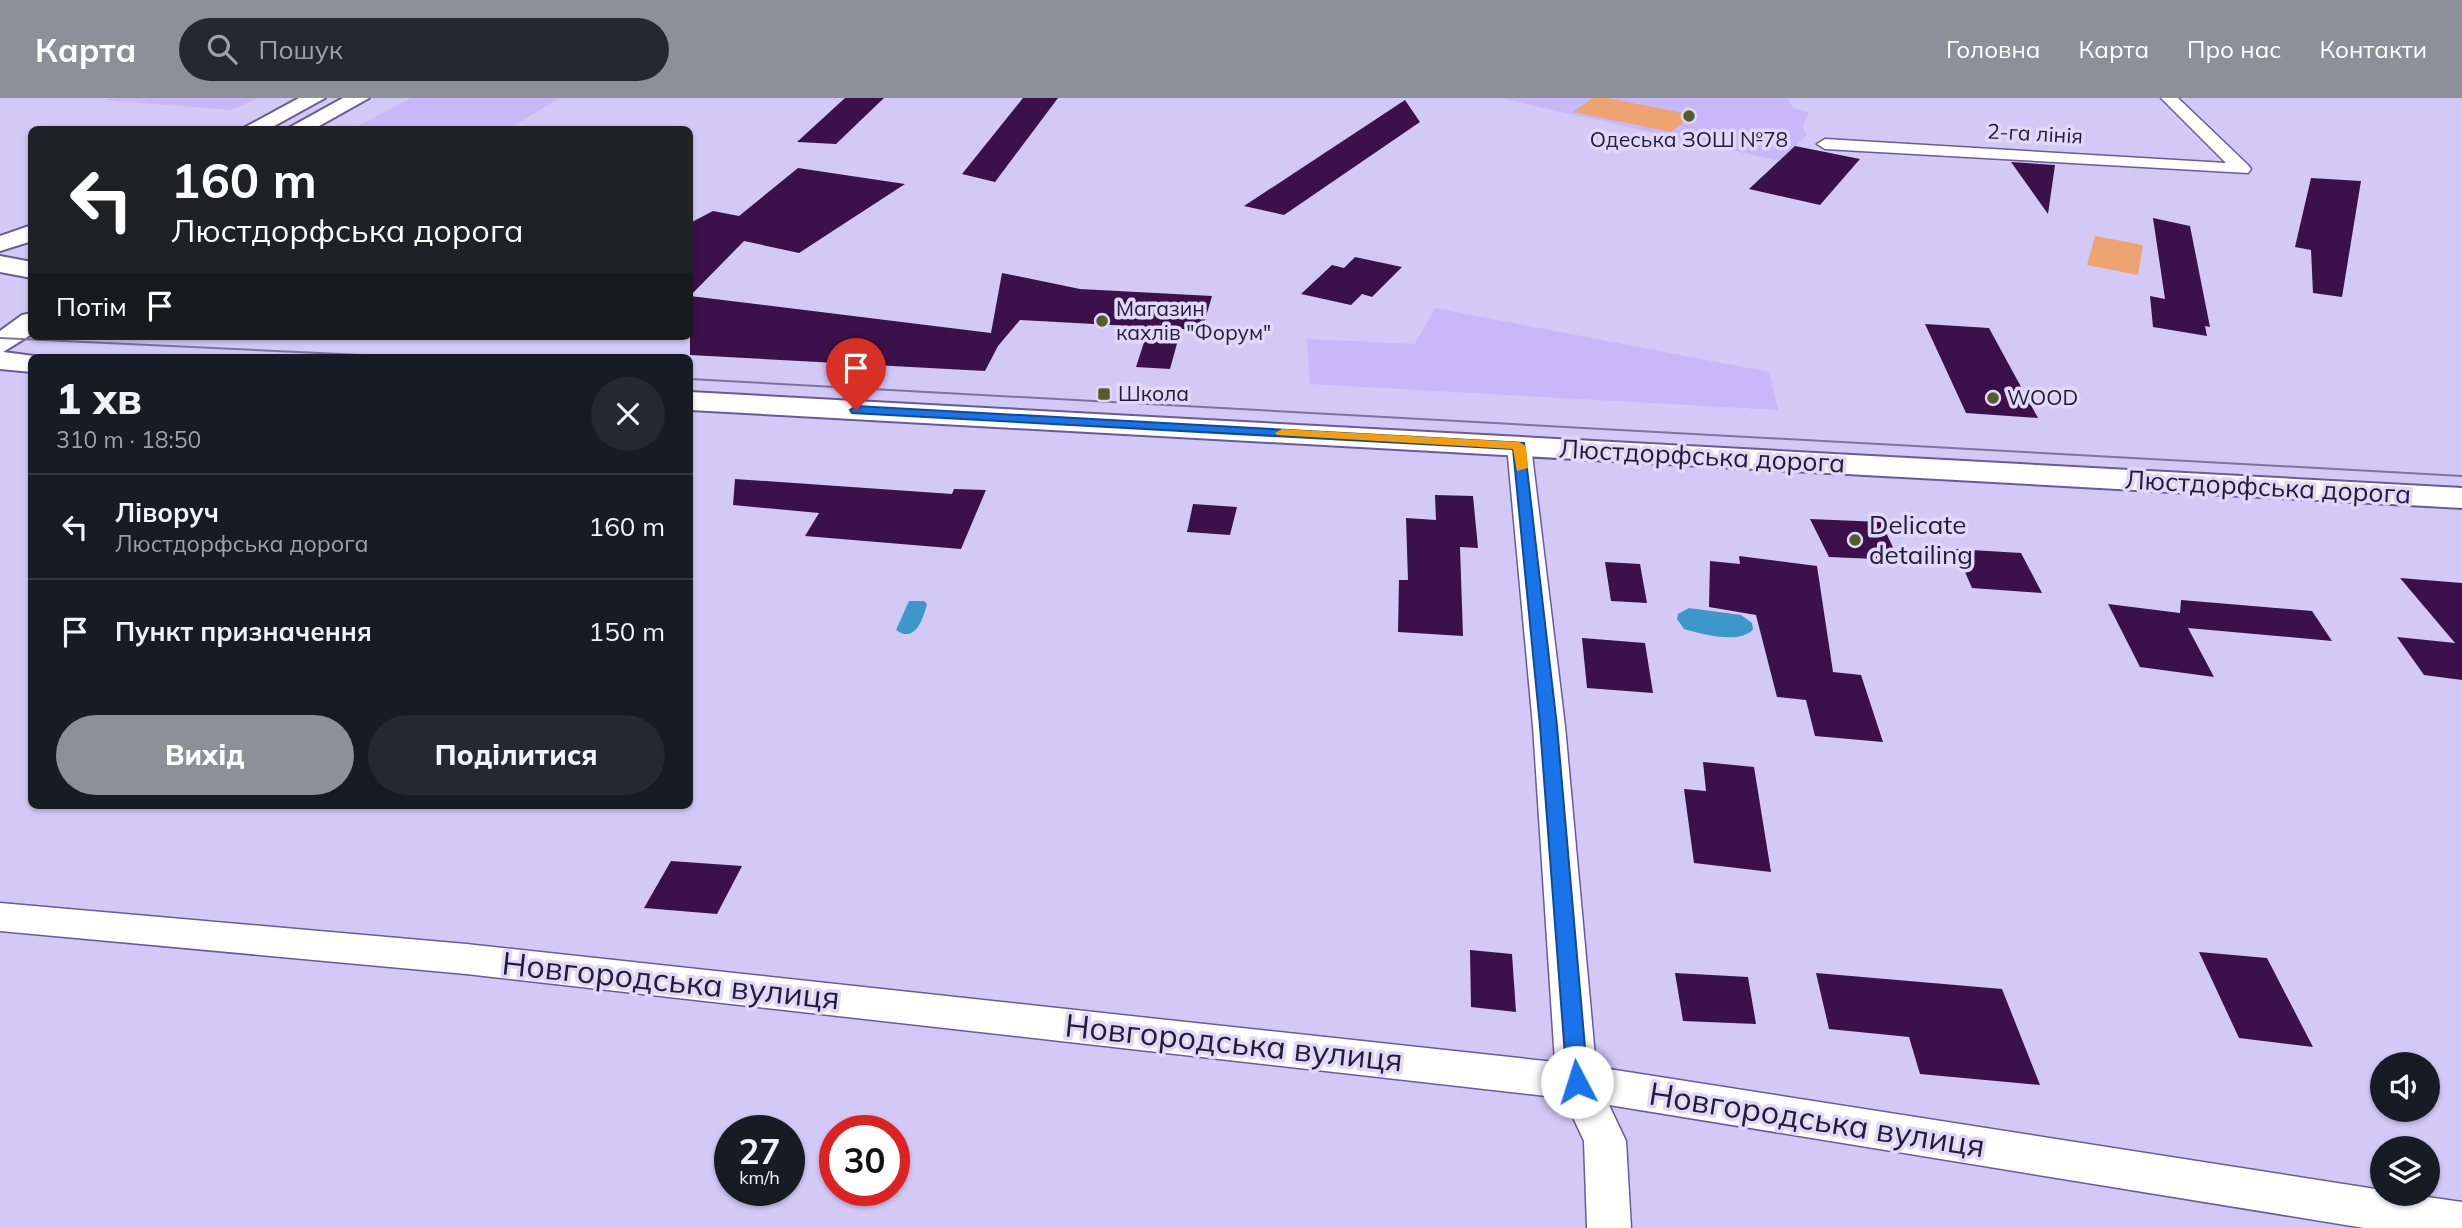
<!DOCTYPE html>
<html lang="uk">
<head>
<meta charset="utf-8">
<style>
	body { margin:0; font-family:Mulish,sans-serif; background:#242831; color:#f1f3f6; height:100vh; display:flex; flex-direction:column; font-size:26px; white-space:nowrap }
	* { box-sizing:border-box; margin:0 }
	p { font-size:23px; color:#9ea1a6 }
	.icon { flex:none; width:38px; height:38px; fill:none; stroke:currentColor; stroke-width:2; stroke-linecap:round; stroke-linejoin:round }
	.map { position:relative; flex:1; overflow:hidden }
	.sheet { position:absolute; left:28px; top:256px; width:665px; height:455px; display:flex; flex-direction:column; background:#171b24; border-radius:10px; box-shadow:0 2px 5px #0004 }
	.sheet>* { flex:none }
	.banner { position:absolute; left:28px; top:28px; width:665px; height:214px; border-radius:10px; box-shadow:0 2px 5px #0004; background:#202124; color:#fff; overflow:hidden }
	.buttons { position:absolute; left:2370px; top:954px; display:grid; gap:14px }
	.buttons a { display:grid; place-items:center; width:70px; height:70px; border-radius:50%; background:#171b24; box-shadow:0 2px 5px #0004; font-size:35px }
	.speed { position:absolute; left:714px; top:1017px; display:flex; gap:14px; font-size:35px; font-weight:700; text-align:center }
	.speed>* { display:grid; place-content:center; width:91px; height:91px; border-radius:50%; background:#171b24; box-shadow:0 2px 5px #0004; line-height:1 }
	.speed small { font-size:18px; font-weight:400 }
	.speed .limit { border:10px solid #d22; background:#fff; color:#111 }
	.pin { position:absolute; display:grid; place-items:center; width:60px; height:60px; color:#fff; margin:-72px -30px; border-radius:50% 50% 50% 0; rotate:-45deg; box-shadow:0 0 7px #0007 }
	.pin .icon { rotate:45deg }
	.me { position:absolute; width:77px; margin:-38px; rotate:355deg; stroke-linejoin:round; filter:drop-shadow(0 0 5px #0008) }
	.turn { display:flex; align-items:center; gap:24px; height:147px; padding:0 28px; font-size:32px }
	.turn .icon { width:91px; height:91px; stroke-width:2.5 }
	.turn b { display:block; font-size:49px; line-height:60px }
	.then { display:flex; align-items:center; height:66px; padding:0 28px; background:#0003; gap:14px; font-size:26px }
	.round { display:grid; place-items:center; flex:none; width:74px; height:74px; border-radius:37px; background:#242831 }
	.headline { display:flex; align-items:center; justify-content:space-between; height:119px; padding:0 28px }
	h1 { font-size:42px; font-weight:800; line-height:52px }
	.primary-button { display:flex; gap:14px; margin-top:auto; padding:14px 28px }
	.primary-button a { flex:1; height:80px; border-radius:42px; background:#8c9099; color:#fff; font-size:28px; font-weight:800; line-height:80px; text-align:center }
	.primary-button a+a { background:#242831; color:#f1f3f6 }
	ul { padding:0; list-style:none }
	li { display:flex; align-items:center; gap:21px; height:105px; padding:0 28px; border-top:2px solid #363941 }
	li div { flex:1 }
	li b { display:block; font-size:26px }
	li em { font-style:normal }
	header { display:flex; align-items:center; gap:42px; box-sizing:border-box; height:98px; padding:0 35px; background:#8c9099; color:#fff }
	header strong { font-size:33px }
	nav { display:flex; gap:38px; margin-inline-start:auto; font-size:24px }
	.search { width:490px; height:63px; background:#242831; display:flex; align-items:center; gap:18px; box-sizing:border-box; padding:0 24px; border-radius:38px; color:#9ea1a6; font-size:26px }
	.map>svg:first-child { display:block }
	.built { fill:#c8b8fa }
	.green { fill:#eda470 }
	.water { fill:#3d97c8 }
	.building { fill:#3c114b }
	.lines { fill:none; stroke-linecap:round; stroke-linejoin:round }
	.street-casing { stroke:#6c599d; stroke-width:3 }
	.primary-casing { stroke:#6c599d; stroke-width:4 }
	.street { fill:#fff; fill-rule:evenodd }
	.primary { fill:#fff; fill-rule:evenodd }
	.tram { stroke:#7d749a; stroke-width:2 }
	.route { fill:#1a73e8; stroke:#114b97; stroke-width:2 }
	.slow { fill:#f59e0b }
	.poi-dot { fill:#555c2a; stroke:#dfd8f7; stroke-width:2.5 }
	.labels { text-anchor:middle; stroke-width:7; stroke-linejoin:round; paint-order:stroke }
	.far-street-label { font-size:21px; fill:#231b37; stroke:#dfd8f7 }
	.far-poi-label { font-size:21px; fill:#231b37; stroke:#dfd8f7; text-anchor:start }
	.street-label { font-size:26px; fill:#231b37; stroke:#dfd8f7 }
	.poi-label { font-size:26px; fill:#231b37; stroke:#dfd8f7; text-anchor:start }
	.near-street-label { font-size:32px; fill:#231b37; stroke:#dfd8f7 }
</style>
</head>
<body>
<header>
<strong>Карта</strong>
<div class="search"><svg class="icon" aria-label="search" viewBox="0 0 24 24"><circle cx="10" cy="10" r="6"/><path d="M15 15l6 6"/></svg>Пошук</div>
<nav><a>Головна</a><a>Карта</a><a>Про нас</a><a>Контакти</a></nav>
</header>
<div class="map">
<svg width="2462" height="1130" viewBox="0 0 2462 1130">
	<rect width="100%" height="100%" fill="#d3c9f7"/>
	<g class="built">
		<polygon points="110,0 258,0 231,12 104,2"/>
		<polygon points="411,0 560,0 508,31 352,31"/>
		<polygon points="1500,0 1788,0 1793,10 1809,14 1803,29 1807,37 1779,63"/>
		<polygon points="1435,210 1769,274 1778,312 1310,286 1307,241 1415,246"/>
	</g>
	<g class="green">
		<polygon points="1593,0 1608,0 1693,17 1671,34 1573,14"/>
		<polygon points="2095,138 2143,147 2138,177 2087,167"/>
	</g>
	<g class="water">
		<path d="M909,503H924L927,506C923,521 915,546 896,532Z"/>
		<path d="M1689,510L1741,517L1752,525L1753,531C1741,547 1701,536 1684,531L1677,521L1678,516Z"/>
	</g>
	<g class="building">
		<polygon points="845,0 884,0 836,46 797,44"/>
		<polygon points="1023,0 1058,0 995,84 962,76"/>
		<polygon points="1405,2 1420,24 1284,117 1244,108"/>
		<polygon points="1795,48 1860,61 1820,107 1749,91"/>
		<polygon points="2011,64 2055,67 2048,116"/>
		<polygon points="798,70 905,86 799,155 744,143 690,198 991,235 1002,175 1080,191 1212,198 1202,232 1181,231 1170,271 1136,269 1149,229 1020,222 998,248 985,273 690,257 690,125 713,113 739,118"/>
		<polygon points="2311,80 2361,83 2342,199 2313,195 2311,152 2295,149"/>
		<polygon points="2153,120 2190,128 2210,229 2205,228 2207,238 2153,229 2150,198 2165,201"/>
		<polygon points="1355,159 1402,169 1372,199 1362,196 1351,207 1301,196 1332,167 1344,170"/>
		<polygon points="1925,226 1989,230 2038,320 1966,315"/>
		<polygon points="735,381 952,396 954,391 986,392 961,451 805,438 819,415 733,407"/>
		<polygon points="1435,397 1473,398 1478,450 1460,449 1463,538 1398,534 1399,482 1408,482 1406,420 1436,422"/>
		<polygon points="1193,406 1237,409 1230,437 1187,434"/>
		<polygon points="1810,421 1881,424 1899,462 1829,459"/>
		<polygon points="1955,451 2021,455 2042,495 1972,490"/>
		<polygon points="1739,458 1817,468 1833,574 1861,577 1883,644 1815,638 1806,602 1777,599 1756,517 1709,509 1710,463 1740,466"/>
		<polygon points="1605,464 1640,466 1647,505 1611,503"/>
		<polygon points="2400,480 2462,485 2462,582 2424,577 2397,539 2455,545"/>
		<polygon points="2181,502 2312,513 2332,543 2188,530 2214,579 2140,569 2108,506 2180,515"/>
		<polygon points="1582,540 1645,545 1653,595 1587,590"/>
		<polygon points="1703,664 1754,669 1771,774 1694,765 1684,691 1706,693"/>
		<polygon points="671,763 742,768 717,816 644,810"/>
		<polygon points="1470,852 1512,856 1516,914 1471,909"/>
		<polygon points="2199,854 2267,860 2313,949 2239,940"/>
		<polygon points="1675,875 1748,879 1756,926 1683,923"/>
		<polygon points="1816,875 2002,891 2040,987 1920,976 1909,939 1829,931"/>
	</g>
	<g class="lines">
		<defs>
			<g id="street">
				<polygon points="2161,0 2178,0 2248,67 2251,71 2248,75 1825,51 1817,46 1825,41 2226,65"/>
				<polygon points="1519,341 1528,343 1531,348 1565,628 1596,969 2382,1092 2382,1096 2407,1096 2462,1104 2462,1130 2364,1130 1609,1007 1626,1043 1631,1130 1587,1130 1584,1043 1564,1000 466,876 0,833 0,805 466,846 1555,964 1533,628 1507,348 1510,343"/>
			</g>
			<g id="primary">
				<polygon points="299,0 325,0 267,32 240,32"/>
				<polygon points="343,0 369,0 312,32 285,32"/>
				<polygon points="32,127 32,143 0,153 0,138"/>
				<polygon points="0,158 32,164 32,180 0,174"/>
				<polygon points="32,215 32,236 3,254 42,259 32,259 32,274 0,271 0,233 22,217"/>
				<polygon points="690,294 2462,390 2462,410 690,312"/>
			</g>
		</defs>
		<use href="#street" class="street-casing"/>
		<use href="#primary" class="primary-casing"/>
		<use href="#street" class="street"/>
		<use href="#primary" class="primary"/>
		<g class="tram">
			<polyline points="0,240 405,259"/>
			<polyline points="690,281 2462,378"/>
		</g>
	</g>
	<polygon class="route" points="856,308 1524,345 1557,628 1588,984 1585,991 1577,993 1570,991 1567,984 1540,628 1513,351 852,315 850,312"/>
	<polygon class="slow" points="1282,331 1519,344 1526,348 1528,370 1517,373 1513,351 1277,337 1275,335"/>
	<g class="poi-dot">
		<circle cx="1689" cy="18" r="7"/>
		<circle cx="1102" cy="223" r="7"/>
		<rect x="1097" y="289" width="14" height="14" rx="3.5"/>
		<circle cx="1993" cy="300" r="7"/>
		<circle cx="1855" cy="442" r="7"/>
	</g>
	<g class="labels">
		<g class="far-street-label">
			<text transform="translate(2035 36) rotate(3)" y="7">2-га лінія</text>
		</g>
		<g class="far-poi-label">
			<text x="1689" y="49" text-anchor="middle">Одеська ЗОШ №78</text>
			<text x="1116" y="218">Магазин<tspan x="1116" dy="24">кахлів "Форум"</tspan></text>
			<text x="1118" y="303">Школа</text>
			<text x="2007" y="307">WOOD</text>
		</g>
		<g class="street-label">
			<text transform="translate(1702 358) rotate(3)" y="9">Люстдорфська дорога</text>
			<text transform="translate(2268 389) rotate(3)" y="9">Люстдорфська дорога</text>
		</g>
		<g class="poi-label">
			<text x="1869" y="436">Delicate<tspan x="1869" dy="30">detailing</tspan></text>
		</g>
		<g class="near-street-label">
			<text transform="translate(671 883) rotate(6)" y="11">Новгородська вулиця</text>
			<text transform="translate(1234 945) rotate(6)" y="11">Новгородська вулиця</text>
			<text transform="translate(1817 1022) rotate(9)" y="11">Новгородська вулиця</text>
		</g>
	</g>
</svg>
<div class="buttons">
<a><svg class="icon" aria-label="sound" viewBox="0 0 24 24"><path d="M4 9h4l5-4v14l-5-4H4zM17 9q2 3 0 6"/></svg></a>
<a><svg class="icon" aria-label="layers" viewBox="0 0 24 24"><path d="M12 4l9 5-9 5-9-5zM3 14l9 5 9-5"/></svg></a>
</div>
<div class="speed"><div>27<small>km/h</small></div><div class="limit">30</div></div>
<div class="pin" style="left:856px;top:312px;background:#d93025"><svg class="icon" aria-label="arrive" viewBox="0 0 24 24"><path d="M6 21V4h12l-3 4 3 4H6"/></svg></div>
<svg class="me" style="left:1577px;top:984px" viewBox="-20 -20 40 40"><circle r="19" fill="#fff"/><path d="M0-13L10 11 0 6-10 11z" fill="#1a73e8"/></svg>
<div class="banner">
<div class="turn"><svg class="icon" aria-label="left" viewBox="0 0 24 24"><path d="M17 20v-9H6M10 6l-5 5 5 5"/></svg><div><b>160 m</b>Люстдорфська дорога</div></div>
<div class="then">Потім<svg class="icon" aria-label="arrive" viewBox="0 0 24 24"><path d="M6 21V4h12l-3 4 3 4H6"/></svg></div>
</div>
<section class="sheet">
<div class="headline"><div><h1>1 хв</h1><p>310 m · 18:50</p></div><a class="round"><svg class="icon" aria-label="close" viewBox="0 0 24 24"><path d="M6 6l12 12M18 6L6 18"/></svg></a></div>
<ul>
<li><svg class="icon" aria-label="left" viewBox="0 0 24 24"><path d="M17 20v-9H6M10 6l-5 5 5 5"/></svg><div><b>Ліворуч</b><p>Люстдорфська дорога</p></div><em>160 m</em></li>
<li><svg class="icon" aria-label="arrive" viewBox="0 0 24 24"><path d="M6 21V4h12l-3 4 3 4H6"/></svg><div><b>Пункт призначення</b></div><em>150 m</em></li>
</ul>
<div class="primary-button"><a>Вихід</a><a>Поділитися</a></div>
</section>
</div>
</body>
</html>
